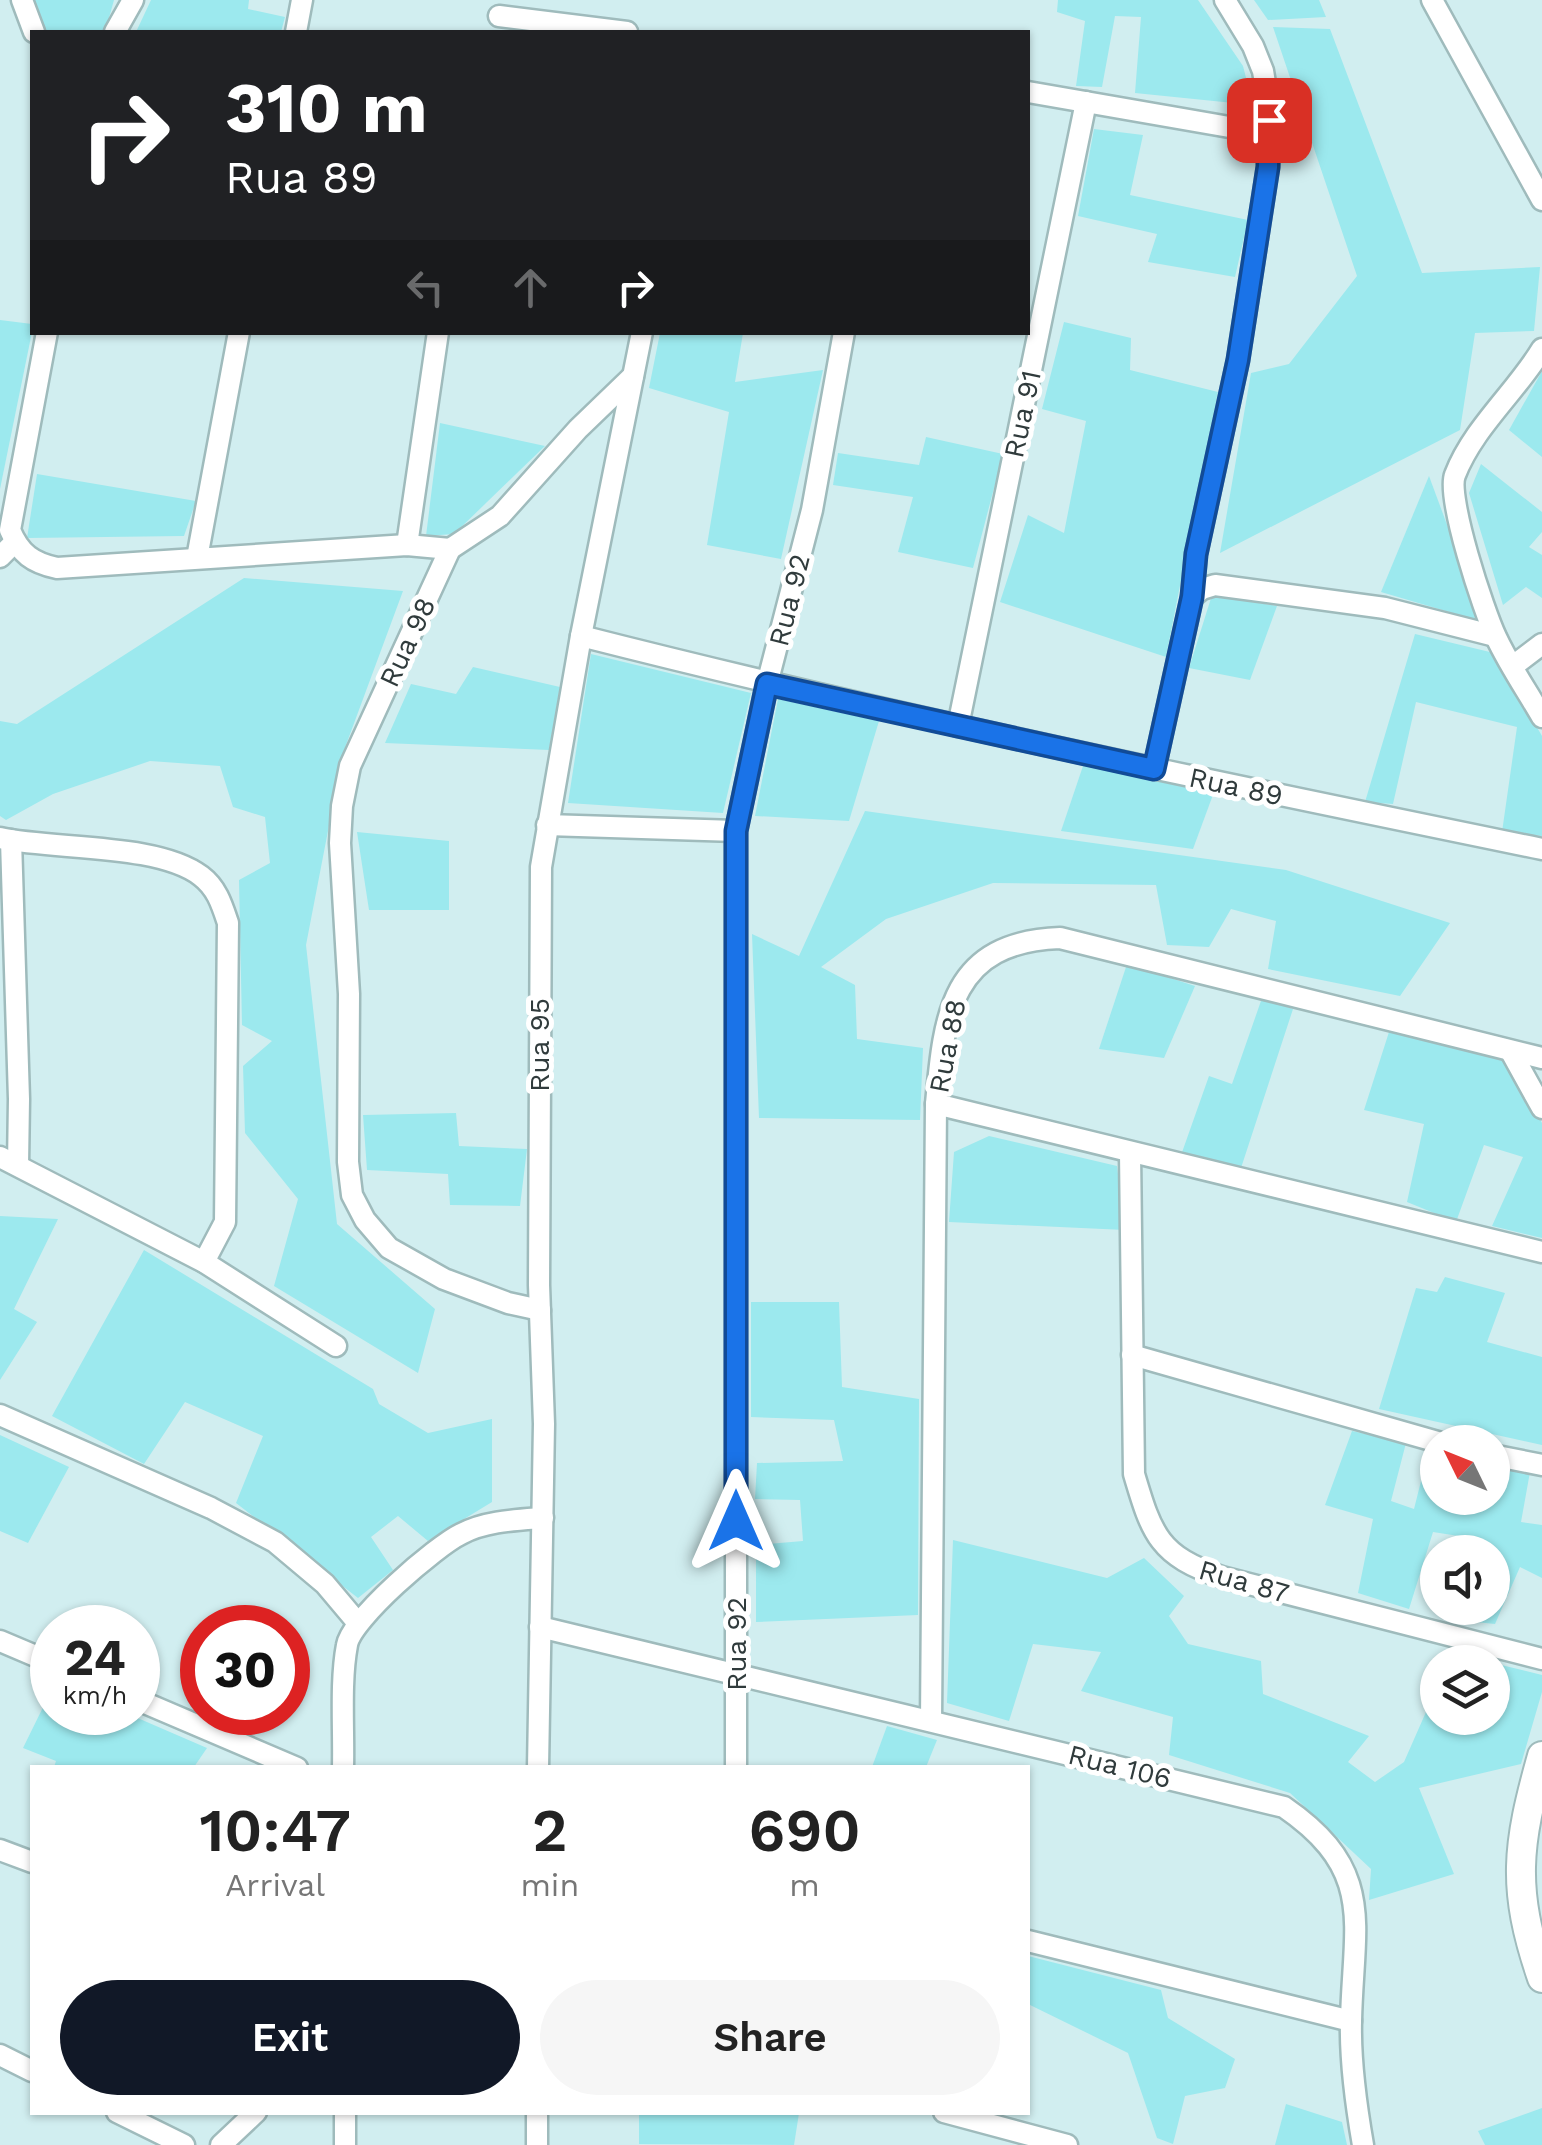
<!DOCTYPE html>
<html lang="en">
<head>
<meta charset="utf-8">
<style>
	body { margin:0; font-family:"Work Sans",sans-serif; background:#f6f6f6; color:#222; height:100vh; display:flex; flex-direction:column; font-size:38px; white-space:nowrap }
	* { box-sizing:border-box; margin:0 }
	p { font-size:32px; color:#767676 }
	.icon { flex:none; width:55px; height:55px; fill:none; stroke:currentColor; stroke-width:2; stroke-linecap:round; stroke-linejoin:round }
	.map { position:relative; flex:1; overflow:hidden }
	.panel { position:absolute; left:30px; top:1765px; width:1000px; height:350px; display:flex; flex-direction:column; background:#fff; border-radius:0px; box-shadow:0 2px 8px #0004 }
	.panel>* { flex:none }
	.guide { position:absolute; left:30px; top:30px; width:1000px; height:305px; border-radius:0px; box-shadow:0 2px 8px #0004; background:#202124; color:#fff; overflow:hidden }
	.needle { width:65px; rotate:313deg }
	.buttons { position:absolute; left:1420px; top:1425px; display:grid; gap:20px }
	.buttons a { display:grid; place-items:center; width:90px; height:90px; border-radius:50%; background:#fff; box-shadow:0 2px 8px #0004; font-size:50px }
	.speed { position:absolute; left:30px; top:1605px; display:flex; gap:20px; font-size:50px; font-weight:700; text-align:center }
	.speed>* { display:grid; place-content:center; width:130px; height:130px; border-radius:50%; background:#fff; box-shadow:0 2px 8px #0004; line-height:1 }
	.speed small { font-size:25px; font-weight:400 }
	.speed .limit { border:15px solid #d22; background:#fff; color:#111 }
	.pin { position:absolute; display:grid; place-items:center; width:85px; height:85px; color:#fff; margin:-42px; border-radius:20px; box-shadow:0 5px 15px #0006 }
	.me { position:absolute; width:110px; margin:-55px; rotate:0deg; stroke-linejoin:round; filter:drop-shadow(0 0 8px #0008) }
	.turn { display:flex; align-items:center; gap:35px; height:210px; padding:0 30px; font-size:45px }
	.turn .icon { width:130px; height:130px; stroke-width:2.5 }
	.turn b { display:block; font-size:70px; line-height:85px }
	.lanes { display:flex; align-items:center; height:95px; padding:0 30px; background:#0003; justify-content:center; gap:50px; direction:ltr }
	.lanes .off { opacity:.35 }
	.eta { display:flex; justify-content:space-evenly; align-items:center; height:170px; text-align:center }
	.eta b { font-size:60px; font-weight:600; line-height:70px }
	.button { display:flex; gap:20px; margin-top:auto; padding:20px 30px }
	.button a { flex:1; height:115px; border-radius:60px; background:#111827; color:#fff; font-size:40px; font-weight:600; line-height:115px; text-align:center }
	.button a+a { background:#f6f6f6; color:#222 }
	.map>svg:first-child { display:block }
	.green { fill:#9ce9ee }
	.lines { fill:none; stroke-linecap:round; stroke-linejoin:round }
	.minor-casing { stroke:#9fbbbc; stroke-width:25 }
	.secondary-casing { stroke:#9fbbbc; stroke-width:32 }
	.minor { stroke:#fff; stroke-width:20 }
	.secondary { stroke:#fff; stroke-width:28 }
	.route-casing { stroke:#114b97; stroke-width:25 }
	.route { stroke:#1a73e8; stroke-width:18 }
	.labels { text-anchor:middle; stroke-width:10; stroke-linejoin:round; paint-order:stroke }
	.street-label { font-size:28px; fill:#303b3c; stroke:#fff }
</style>
</head>
<body>
<div class="map">
<svg width="1542" height="2145" viewBox="0 0 1542 2145">
	<rect width="100%" height="100%" fill="#d1eef0"/>
	<g class="green">
		<polygon points="33,0 114,0 105,32 45,32"/>
		<polygon points="151,0 249,0 248,9 285,17 281,32 136,32"/>
		<polygon points="1058,0 1198,0 1243,66 1253,105 1135,93 1141,17 1115,16 1102,87 1076,86 1085,21 1057,12"/>
		<polygon points="1254,0 1319,0 1326,17 1268,20"/>
		<polygon points="1273,27 1330,29 1422,273 1540,267 1534,331 1475,333 1460,430 1220,553 1251,373 1289,364 1357,276"/>
		<polygon points="1094,129 1143,135 1130,195 1248,220 1235,277 1148,262 1157,234 1078,216"/>
		<polygon points="0,320 32,324 32,332 0,489"/>
		<polygon points="1064,322 1131,338 1130,370 1218,392 1166,657 1000,602 1028,515 1064,533 1086,421 1042,409"/>
		<polygon points="660,333 743,333 735,382 823,370 781,559 707,545 729,412 649,388"/>
		<polygon points="1542,371 1542,457 1509,430"/>
		<polygon points="440,423 545,446 454,534 426,536"/>
		<polygon points="926,437 1003,454 973,568 898,552 913,497 833,485 838,453 919,465"/>
		<polygon points="1481,464 1542,512 1542,532 1529,547 1542,555 1542,598 1526,587 1503,605 1469,493"/>
		<polygon points="37,474 196,501 184,536 27,538"/>
		<polygon points="1429,476 1483,622 1381,592"/>
		<polygon points="244,578 403,591 343,753 306,945 337,1224 435,1309 418,1373 274,1286 298,1199 245,1133 243,1066 272,1041 242,1025 239,880 270,863 265,817 233,807 220,766 150,761 53,794 6,820 0,816 0,721 17,724"/>
		<polygon points="1212,595 1277,606 1250,680 1189,668"/>
		<polygon points="1415,634 1494,653 1542,736 1542,836 1502,832 1517,727 1416,702 1393,804 1365,802"/>
		<polygon points="591,654 751,693 723,813 568,803"/>
		<polygon points="473,667 560,687 549,750 385,743 411,684 456,694"/>
		<polygon points="778,699 879,721 849,821 755,816"/>
		<polygon points="1083,766 1214,792 1193,849 1061,831"/>
		<polygon points="865,811 1286,870 1450,923 1400,996 1268,969 1276,921 1231,909 1209,947 1167,945 1156,885 993,883 886,919 821,967 855,985 857,1039 923,1048 920,1120 759,1118 752,934 799,956"/>
		<polygon points="357,832 449,841 449,910 369,910"/>
		<polygon points="1127,964 1195,986 1164,1058 1099,1049"/>
		<polygon points="1262,998 1293,1009 1241,1168 1180,1158 1209,1076 1232,1084"/>
		<polygon points="1389,1032 1508,1061 1542,1123 1542,1238 1492,1226 1523,1157 1484,1145 1456,1222 1407,1202 1424,1124 1364,1110"/>
		<polygon points="456,1113 459,1146 527,1149 520,1206 450,1205 448,1174 367,1170 363,1115"/>
		<polygon points="989,1136 1117,1166 1125,1230 949,1222 954,1152"/>
		<polygon points="0,1216 58,1219 14,1309 37,1322 0,1380"/>
		<polygon points="144,1250 373,1389 379,1404 428,1433 492,1419 492,1502 428,1541 398,1516 371,1537 393,1570 358,1598 236,1503 263,1436 185,1402 144,1464 52,1416"/>
		<polygon points="1445,1277 1505,1293 1487,1342 1542,1357 1542,1445 1379,1409 1416,1288 1437,1292"/>
		<polygon points="751,1302 839,1302 842,1387 919,1399 918,1615 756,1622 756,1545 803,1541 800,1500 755,1499 757,1463 843,1461 834,1420 751,1417"/>
		<polygon points="1352,1431 1406,1443 1391,1501 1414,1509 1429,1449 1437,1451 1438,1498 1492,1498 1493,1464 1530,1472 1521,1522 1542,1525 1542,1578 1520,1567 1495,1624 1447,1619 1449,1608 1492,1608 1492,1552 1462,1552 1465,1537 1433,1532 1409,1609 1358,1593 1373,1519 1325,1505"/>
		<polygon points="0,1435 69,1467 28,1543 0,1531"/>
		<polygon points="953,1540 1107,1578 1144,1558 1184,1596 1169,1616 1188,1644 1261,1661 1263,1694 1369,1736 1348,1762 1375,1782 1404,1762 1437,1687 1438,1718 1492,1718 1493,1663 1542,1675 1542,1692 1521,1764 1419,1788 1454,1874 1369,1900 1371,1869 1290,1793 1169,1755 1173,1717 1081,1691 1101,1652 1033,1644 1009,1721 947,1703"/>
		<polygon points="52,1689 52,1712 126,1713 207,1748 194,1767 54,1767 56,1761 23,1748"/>
		<polygon points="887,1726 937,1740 926,1767 872,1767"/>
		<polygon points="1028,1956 1161,1990 1168,2018 1235,2059 1225,2088 1185,2096 1173,2144 1157,2138 1128,2053 1028,2004"/>
		<polygon points="1286,2104 1342,2122 1347,2145 1275,2145"/>
		<polygon points="1542,2108 1542,2145 1485,2145 1478,2131"/>
		<polygon points="639,2113 639,2112 799,2113 794,2145 639,2144"/>
	</g>
	<g class="lines">
		<defs>
			<g id="minor">
				<polyline points="22,0 34,32"/>
				<polyline points="1432,0 1542,200"/>
				<polyline points="499,16 627,32"/>
				<polyline points="115,32 133,0"/>
				<polyline points="296,32 302,0"/>
				<polyline points="1028,92 1235,128 1256,127 1269,121"/>
				<path d="M47,332L10,530C20,554 33,563 57,568L407,545L450,549"/>
				<path d="M1542,349C1516,392 1473,428 1455,475C1446,497 1484,612 1496,637C1509,665 1527,691 1542,717"/>
				<polyline points="407,545 438,332"/>
				<polyline points="450,549 350,766 342,806 340,843 349,994 348,1162 352,1195 365,1220 389,1248 444,1279 508,1303 540,1310"/>
				<polyline points="450,549 500,516 578,429 633,376"/>
				<polyline points="0,557 15,542"/>
				<polyline points="197,558 239,332"/>
				<polyline points="1192,597 1202,589 1215,585 1385,608 1495,636"/>
				<path d="M581,636C899,717 1220,783 1542,849"/>
				<polyline points="1513,666 1542,644"/>
				<polyline points="958,726 1086,102"/>
				<polyline points="1154,769 1192,597 1196,554 1238,360 1268,167 1269,107 1263,71 1253,46 1225,0"/>
				<polyline points="547,825 736,831"/>
				<path d="M0,838C54,850 158,843 201,876C217,888 222,905 228,923L225,1222L204,1262"/>
				<polyline points="11,840 19,1099 18,1165"/>
				<polyline points="1511,1052 1542,1108"/>
				<polyline points="936,1104 1542,1252"/>
				<path d="M1130,1153L1134,1474C1152,1535 1159,1556 1222,1577L1542,1659"/>
				<polyline points="0,1157 204,1262 336,1346"/>
				<polyline points="1132,1355 1438,1442"/>
				<polyline points="0,1415 211,1508 275,1542 325,1584 357,1622"/>
				<polyline points="1492,1455 1542,1465"/>
				<path d="M540,1627L1284,1807C1377,1871 1353,1924 1351,2021C1350,2062 1356,2105 1363,2145"/>
				<polyline points="0,1641 52,1663"/>
				<polyline points="138,1700 297,1768"/>
				<path d="M931,1721L936,1104C944,1014 951,942 1060,938L1542,1058"/>
				<path d="M343,1768C344,1729 340,1682 347,1645C351,1619 436,1546 461,1534C485,1521 516,1520 543,1518"/>
				<polyline points="538,1768 544,1424 539,1285 541,867 581,636 642,332"/>
				<polyline points="736,1768 736,831 767,684 812,510 844,332"/>
				<polyline points="0,1850 32,1862"/>
				<polyline points="1028,1941 1351,2021"/>
				<polyline points="0,2055 32,2071"/>
				<polyline points="117,2112 184,2145"/>
				<polyline points="345,2112 345,2145"/>
				<polyline points="537,2112 537,2145"/>
				<polyline points="944,2112 1067,2145"/>
				<polyline points="221,2145 256,2112"/>
			</g>
			<path id="secondary" d="M1542,1756C1517,1845 1511,1888 1542,1978"/>
		</defs>
		<use href="#minor" class="minor-casing"/>
		<use href="#secondary" class="secondary-casing"/>
		<use href="#minor" class="minor"/>
		<use href="#secondary" class="secondary"/>
	</g>
	<g class="lines">
		<defs>
			<polyline id="route" points="736,1521 736,831 767,684 1154,769 1192,597 1196,554 1238,360 1268,167 1269,120"/>
		</defs>
		<use href="#route" class="route-casing"/>
		<use href="#route" class="route"/>
	</g>
	<g class="labels">
		<g class="street-label">
			<text transform="translate(1022 414) rotate(-78)" y="10">Rua 91</text>
			<text transform="translate(789 600) rotate(-76)" y="10">Rua 92</text>
			<text transform="translate(407 642) rotate(-65)" y="10">Rua 98</text>
			<text transform="translate(1236 786) rotate(12)" y="10">Rua 89</text>
			<text transform="translate(539 1045) rotate(-90)" y="10">Rua 95</text>
			<text transform="translate(947 1046) rotate(-79)" y="10">Rua 88</text>
			<text transform="translate(1244 1581) rotate(16)" y="10">Rua 87</text>
			<text transform="translate(736 1644) rotate(-90)" y="10">Rua 92</text>
			<text transform="translate(1120 1766) rotate(14)" y="10">Rua 106</text>
		</g>
	</g>
</svg>
<div class="buttons">
<a><svg class="needle" viewBox="-14 -14 28 28"><path d="M0-13l5 13h-10z" fill="#e53935"/><path d="M0 13l5-13h-10z" fill="#767676"/></svg></a>
<a><svg class="icon" aria-label="sound" viewBox="0 0 24 24"><path d="M4 9h4l5-4v14l-5-4H4zM17 9q2 3 0 6"/></svg></a>
<a><svg class="icon" aria-label="layers" viewBox="0 0 24 24"><path d="M12 4l9 5-9 5-9-5zM3 14l9 5 9-5"/></svg></a>
</div>
<div class="speed"><div>24<small>km/h</small></div><div class="limit">30</div></div>
<div class="pin" style="left:1269px;top:120px;background:#d93025"><svg class="icon" aria-label="arrive" viewBox="0 0 24 24"><path d="M6 21V4h12l-3 4 3 4H6"/></svg></div>
<svg class="me" style="left:736px;top:1521px" viewBox="-20 -20 40 40"><path d="M0-17L14 15 0 8-14 15z" fill="#1a73e8" stroke="#fff" stroke-width="4"/></svg>
<div class="guide">
<div class="turn"><svg class="icon" aria-label="right" viewBox="0 0 24 24"><path d="M7 20v-9h11M14 6l5 5-5 5"/></svg><div><b>310 m</b>Rua 89</div></div>
<div class="lanes"><svg class="icon off" aria-label="left" viewBox="0 0 24 24"><path d="M17 20v-9H6M10 6l-5 5 5 5"/></svg><svg class="icon off" aria-label="ahead" viewBox="0 0 24 24"><path d="M12 20V5M6 11l6-6 6 6"/></svg><svg class="icon" aria-label="right" viewBox="0 0 24 24"><path d="M7 20v-9h11M14 6l5 5-5 5"/></svg></div>
</div>
<section class="panel">
<div class="eta">
<div><b>10:47</b><p>Arrival</p></div>
<div><b>2</b><p>min</p></div>
<div><b>690</b><p>m</p></div>
</div>
<div class="button"><a>Exit</a><a>Share</a></div>
</section>
</div>
</body>
</html>
